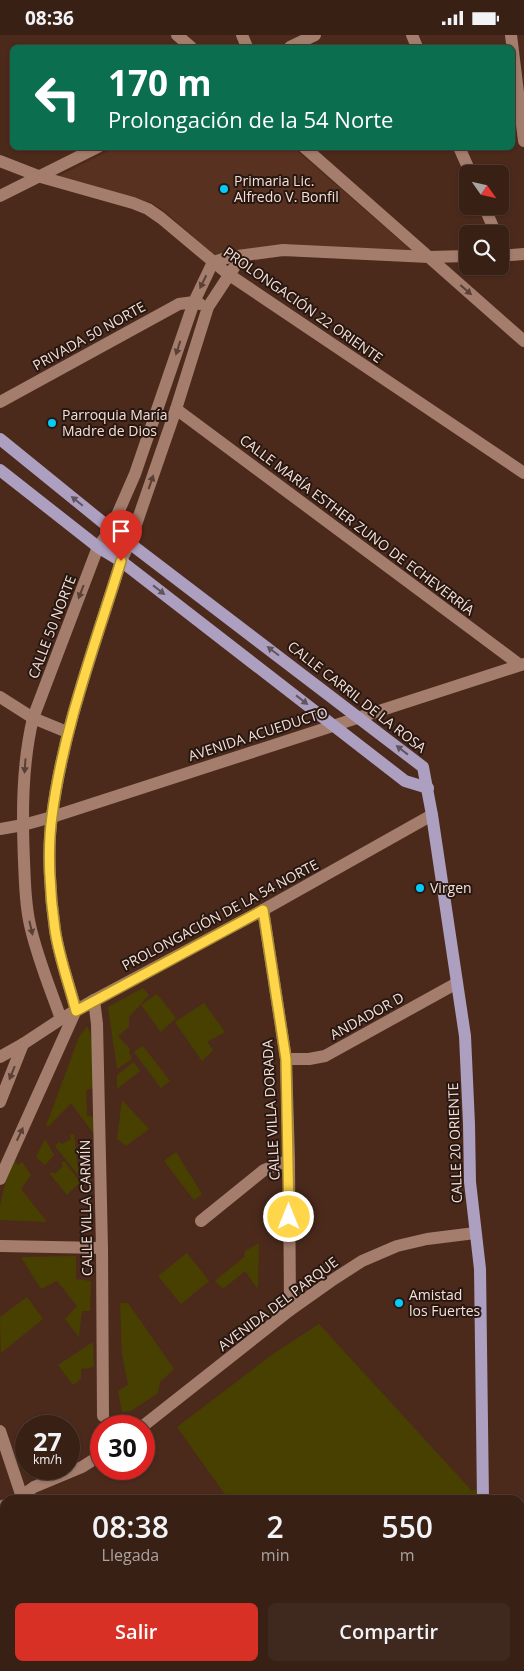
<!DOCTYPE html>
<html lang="es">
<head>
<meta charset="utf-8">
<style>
	body { margin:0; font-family:"Open Sans",sans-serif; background:#3f281e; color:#f1f3f6; height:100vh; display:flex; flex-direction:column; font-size:19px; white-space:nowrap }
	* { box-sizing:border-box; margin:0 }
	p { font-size:16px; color:#aba3a0 }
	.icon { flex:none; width:28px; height:28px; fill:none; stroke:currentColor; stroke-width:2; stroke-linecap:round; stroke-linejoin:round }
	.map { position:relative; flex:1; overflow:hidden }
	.drawer { position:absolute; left:0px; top:1460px; width:525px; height:176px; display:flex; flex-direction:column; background:#382015; border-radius:15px 15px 0 0; box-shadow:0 1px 4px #0004,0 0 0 1px #523e34 }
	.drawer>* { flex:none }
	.banner { position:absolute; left:10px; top:10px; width:505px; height:105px; border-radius:8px; box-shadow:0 1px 4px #0004,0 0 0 1px #523e34; background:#0b6e4f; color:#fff; overflow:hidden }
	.needle { width:32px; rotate:124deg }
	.controls { position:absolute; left:459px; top:130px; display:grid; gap:10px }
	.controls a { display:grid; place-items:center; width:50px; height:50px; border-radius:8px; background:#382015; box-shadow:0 1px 4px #0004,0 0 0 1px #523e34; font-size:25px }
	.speed { position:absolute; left:15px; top:1380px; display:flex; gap:10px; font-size:25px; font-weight:700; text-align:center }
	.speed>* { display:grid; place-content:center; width:65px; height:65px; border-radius:50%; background:#382015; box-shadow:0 1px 4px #0004,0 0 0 1px #523e34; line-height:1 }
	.speed small { font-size:12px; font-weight:400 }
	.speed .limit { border:8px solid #d22; background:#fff; color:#111 }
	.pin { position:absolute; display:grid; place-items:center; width:42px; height:42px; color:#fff; margin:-51px -21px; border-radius:50% 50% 50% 0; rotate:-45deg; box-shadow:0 0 5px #0007 }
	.pin .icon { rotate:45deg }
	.me { position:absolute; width:55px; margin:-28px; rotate:0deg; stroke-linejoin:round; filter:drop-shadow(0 0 4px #0008) }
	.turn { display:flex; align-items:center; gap:18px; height:105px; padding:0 15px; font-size:22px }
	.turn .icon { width:65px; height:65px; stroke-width:2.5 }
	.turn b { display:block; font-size:35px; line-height:42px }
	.eta { display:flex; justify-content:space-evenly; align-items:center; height:85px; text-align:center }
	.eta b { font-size:30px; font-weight:600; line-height:35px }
	.action { display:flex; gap:10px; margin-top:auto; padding:10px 15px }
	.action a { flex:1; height:58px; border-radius:8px; background:#d93025; color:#fff; font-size:20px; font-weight:600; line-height:58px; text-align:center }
	.action a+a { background:#3f281e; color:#f1f3f6 }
	.status { display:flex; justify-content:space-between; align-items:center; height:35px; padding:0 25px; background:#382015; direction:ltr }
	.status svg { height:14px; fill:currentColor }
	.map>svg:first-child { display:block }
	.built { fill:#593121 }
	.green { fill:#474000 }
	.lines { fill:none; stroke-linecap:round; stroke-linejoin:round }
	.minor { stroke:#a47d6d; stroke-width:12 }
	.major { stroke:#ac9fbf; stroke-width:12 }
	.oneway { fill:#584036 }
	.oneway2 { fill:#62545f }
	.route-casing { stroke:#a68a30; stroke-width:12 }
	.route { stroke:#ffd54a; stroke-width:9 }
	.poi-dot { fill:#04cbf9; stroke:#261711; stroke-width:2 }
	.labels { text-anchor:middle; stroke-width:4; stroke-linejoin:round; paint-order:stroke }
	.poi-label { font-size:14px; fill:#f6dfd7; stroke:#261711; text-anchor:start }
	.street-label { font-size:14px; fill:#f6dfd7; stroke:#261711 }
</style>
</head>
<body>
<div class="status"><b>08:36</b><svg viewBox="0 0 49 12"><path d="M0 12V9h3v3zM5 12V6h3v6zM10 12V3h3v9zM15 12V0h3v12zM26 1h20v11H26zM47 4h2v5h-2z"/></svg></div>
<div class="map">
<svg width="524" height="1636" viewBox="0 0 524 1636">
	<rect width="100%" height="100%" fill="#4b2a1c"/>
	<polygon class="built" points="114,113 294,113 411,215 273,210 214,220 163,175 152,168 59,141"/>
	<g class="green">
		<polygon points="143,953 149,960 129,982 129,992 118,1001 130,1014 129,1017 132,1024 117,1034 108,972"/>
		<polygon points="157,959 176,983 161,997 141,970"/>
		<polygon points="204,968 225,997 207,1007 213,1015 202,1026 175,987"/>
		<polygon points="87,991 100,1021 95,1053 86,1055 87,1081 95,1082 94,1099 71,1068 48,1092 46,1091 79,1002"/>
		<polygon points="143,1011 170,1046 161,1053 134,1017"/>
		<polygon points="134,1027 140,1036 117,1054 117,1040"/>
		<polygon points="122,1065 149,1094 126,1111 117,1104"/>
		<polygon points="74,1099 79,1141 55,1111 59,1107 62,1109 71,1104 70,1100"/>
		<polygon points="45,1104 54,1120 45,1130 36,1122"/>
		<polygon points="176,1117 202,1159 194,1165 164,1126"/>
		<polygon points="13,1123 18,1130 22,1127 31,1140 21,1154 47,1187 0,1185 0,1171 10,1126"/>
		<polygon points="64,1126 80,1147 67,1160 50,1139 51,1137 55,1139 63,1131 61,1128"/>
		<polygon points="259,1208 258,1254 245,1236 223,1254 215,1246 244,1222 245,1216"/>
		<polygon points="187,1218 209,1246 181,1269 158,1241"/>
		<polygon points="76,1221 76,1244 91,1246 90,1276 82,1276 79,1302 65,1284 77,1271 57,1246 41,1254 21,1222"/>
		<polygon points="27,1262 43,1284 1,1318 0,1282"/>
		<polygon points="120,1268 128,1268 174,1334 160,1347 158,1358 131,1376 122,1377 118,1356 128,1350 122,1319"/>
		<polygon points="319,1289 472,1456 476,1453 477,1465 229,1465 177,1392 273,1319"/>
		<polygon points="93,1307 94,1331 90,1333 81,1334 81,1344 73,1350 58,1330"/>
		<polygon points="264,1631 479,1631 479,1636 259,1636"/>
	</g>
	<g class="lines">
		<g class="minor">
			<polyline points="177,0 191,12"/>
			<polyline points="242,0 247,12"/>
			<polyline points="412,0 417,12"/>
			<polyline points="511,0 524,106"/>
			<polyline points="290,12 315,0"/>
			<polyline points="304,112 524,306"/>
			<polyline points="459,112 471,139"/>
			<polyline points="0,126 41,142 133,168 148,174 161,183 228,239 524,438"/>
			<polyline points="0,161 98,112"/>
			<polyline points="484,171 496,199"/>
			<polyline points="500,208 505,220"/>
			<polyline points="500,221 524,219"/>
			<polyline points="0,367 179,269 194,267 200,269"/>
			<polyline points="176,374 520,630"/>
			<polyline points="0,662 33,683 67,697"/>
			<polyline points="0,794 23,790 52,782 524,629"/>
			<polyline points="263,875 286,1024 289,1125 290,1275"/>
			<polyline points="94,965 97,989 102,1213 103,1381"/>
			<path d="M76,975C69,949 59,922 55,895C50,861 47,815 52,781C63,694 95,610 121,526L130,507L176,374L208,272L241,222"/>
			<path d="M61,984C50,953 37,922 30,890C25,869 25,848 24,826C22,778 22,730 33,683L98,512L111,494L135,439L194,267L213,227L230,222L283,215L429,222L468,221"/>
			<polyline points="0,1022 23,1009 61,984 94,965 263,875 432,780"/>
			<polyline points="286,1024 309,1024 325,1021 457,948"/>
			<polyline points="0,1067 23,1009"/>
			<polyline points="0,1144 76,975"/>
			<polyline points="201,1186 264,1135 289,1125"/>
			<polyline points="1,1211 102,1213"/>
			<polyline points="143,1391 290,1275 331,1246 362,1226 397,1211 427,1204 475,1198"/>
			<polyline points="0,1396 23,1465"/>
			<polyline points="16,1465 34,1452 82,1432 101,1420"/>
			<polyline points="0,1472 5,1470"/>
			<polyline points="0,1495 5,1515"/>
			<polyline points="35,1631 36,1636"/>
			<polyline points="65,1631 67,1636"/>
			<polyline points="230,1631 233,1636"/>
		</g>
		<g class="major">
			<polyline points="0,404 111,494 423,732 432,780 465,1001 469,1089 470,1147 480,1234 483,1465"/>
			<polyline points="0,435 98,512 121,526 405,746 428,753"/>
			<polyline points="485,1631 485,1636"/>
		</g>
	</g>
	<defs><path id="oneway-solid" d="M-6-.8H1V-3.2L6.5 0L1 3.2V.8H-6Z" transform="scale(1.25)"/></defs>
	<g class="oneway">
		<use href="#oneway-solid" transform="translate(203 247) rotate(116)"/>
		<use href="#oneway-solid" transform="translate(466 255) rotate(41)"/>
		<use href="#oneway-solid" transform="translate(178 313) rotate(108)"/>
		<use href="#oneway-solid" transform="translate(151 447) rotate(-71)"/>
		<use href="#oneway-solid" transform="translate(81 557) rotate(111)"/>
		<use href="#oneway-solid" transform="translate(25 731) rotate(94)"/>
		<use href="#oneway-solid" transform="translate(31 893) rotate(77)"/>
		<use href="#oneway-solid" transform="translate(12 1038) rotate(112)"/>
		<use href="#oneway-solid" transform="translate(20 1099) rotate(-65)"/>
	</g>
	<g class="oneway2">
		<use href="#oneway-solid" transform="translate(77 466) rotate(-141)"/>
		<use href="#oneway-solid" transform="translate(159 555) rotate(38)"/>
		<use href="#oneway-solid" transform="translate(273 616) rotate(-143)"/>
		<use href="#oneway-solid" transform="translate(302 665) rotate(38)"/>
		<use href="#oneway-solid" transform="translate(402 715) rotate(-142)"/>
	</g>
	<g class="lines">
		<defs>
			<path id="route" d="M121,526C95,610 63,694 52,781C47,815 50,861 55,895C59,922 69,949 76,976L263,875L286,1024L289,1182"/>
		</defs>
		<use href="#route" class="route-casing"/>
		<use href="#route" class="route"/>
	</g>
	<g class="poi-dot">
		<circle cx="224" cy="154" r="5"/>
		<circle cx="52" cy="388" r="5"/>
		<circle cx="420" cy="853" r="5"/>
		<circle cx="399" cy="1268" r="5"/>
	</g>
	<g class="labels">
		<g class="poi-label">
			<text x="234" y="151">Primaria Lic.<tspan x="234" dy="16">Alfredo V. Bonfil</tspan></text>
			<text x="62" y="385">Parroquia María<tspan x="62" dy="16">Madre de Dios</tspan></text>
			<text x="430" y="858">Virgen</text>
			<text x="409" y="1265">Amistad<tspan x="409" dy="16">los Fuertes</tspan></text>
		</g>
		<g class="street-label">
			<text transform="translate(303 270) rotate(35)" y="5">PROLONGACIÓN 22 ORIENTE</text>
			<text transform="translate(89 301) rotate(-29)" y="5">PRIVADA 50 NORTE</text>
			<text transform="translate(357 490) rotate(37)" y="5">CALLE MARÍA ESTHER ZUNO DE ECHEVERRÍA</text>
			<text transform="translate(52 592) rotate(-69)" y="5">CALLE 50 NORTE</text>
			<text transform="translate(357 662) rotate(38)" y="5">CALLE CARRIL DE LA ROSA</text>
			<text transform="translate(258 699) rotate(-18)" y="5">AVENIDA ACUEDUCTO</text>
			<text transform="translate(220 880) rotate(-28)" y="5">PROLONGACIÓN DE LA 54 NORTE</text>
			<text transform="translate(367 981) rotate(-29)" y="5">ANDADOR D</text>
			<text transform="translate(271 1075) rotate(-93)" y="5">CALLE VILLA DORADA</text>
			<text transform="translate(455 1108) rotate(-92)" y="5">CALLE 20 ORIENTE</text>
			<text transform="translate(86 1173) rotate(-91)" y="5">CALLE VILLA CARMÍN</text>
			<text transform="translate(278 1269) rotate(-37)" y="5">AVENIDA DEL PARQUE</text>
		</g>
	</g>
</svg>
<div class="controls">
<a><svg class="needle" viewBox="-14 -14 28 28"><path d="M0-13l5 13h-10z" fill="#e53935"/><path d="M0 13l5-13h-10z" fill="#aba3a0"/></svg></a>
<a><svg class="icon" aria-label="search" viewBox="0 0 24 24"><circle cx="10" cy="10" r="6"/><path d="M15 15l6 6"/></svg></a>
</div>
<div class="speed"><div>27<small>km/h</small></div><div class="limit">30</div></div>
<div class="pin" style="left:121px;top:526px;background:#d93025"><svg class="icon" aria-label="arrive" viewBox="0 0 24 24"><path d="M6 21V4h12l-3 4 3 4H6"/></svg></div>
<svg class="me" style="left:289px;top:1182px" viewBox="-20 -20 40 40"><circle r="17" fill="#ffd54a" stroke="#fff" stroke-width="3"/><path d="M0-11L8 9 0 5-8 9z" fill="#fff"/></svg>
<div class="banner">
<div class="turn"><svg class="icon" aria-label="left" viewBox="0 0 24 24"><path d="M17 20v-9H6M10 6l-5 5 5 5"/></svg><div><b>170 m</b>Prolongación de la 54 Norte</div></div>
</div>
<section class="drawer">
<div class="eta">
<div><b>08:38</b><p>Llegada</p></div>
<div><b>2</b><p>min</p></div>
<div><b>550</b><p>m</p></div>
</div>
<div class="action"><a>Salir</a><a>Compartir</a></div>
</section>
</div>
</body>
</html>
